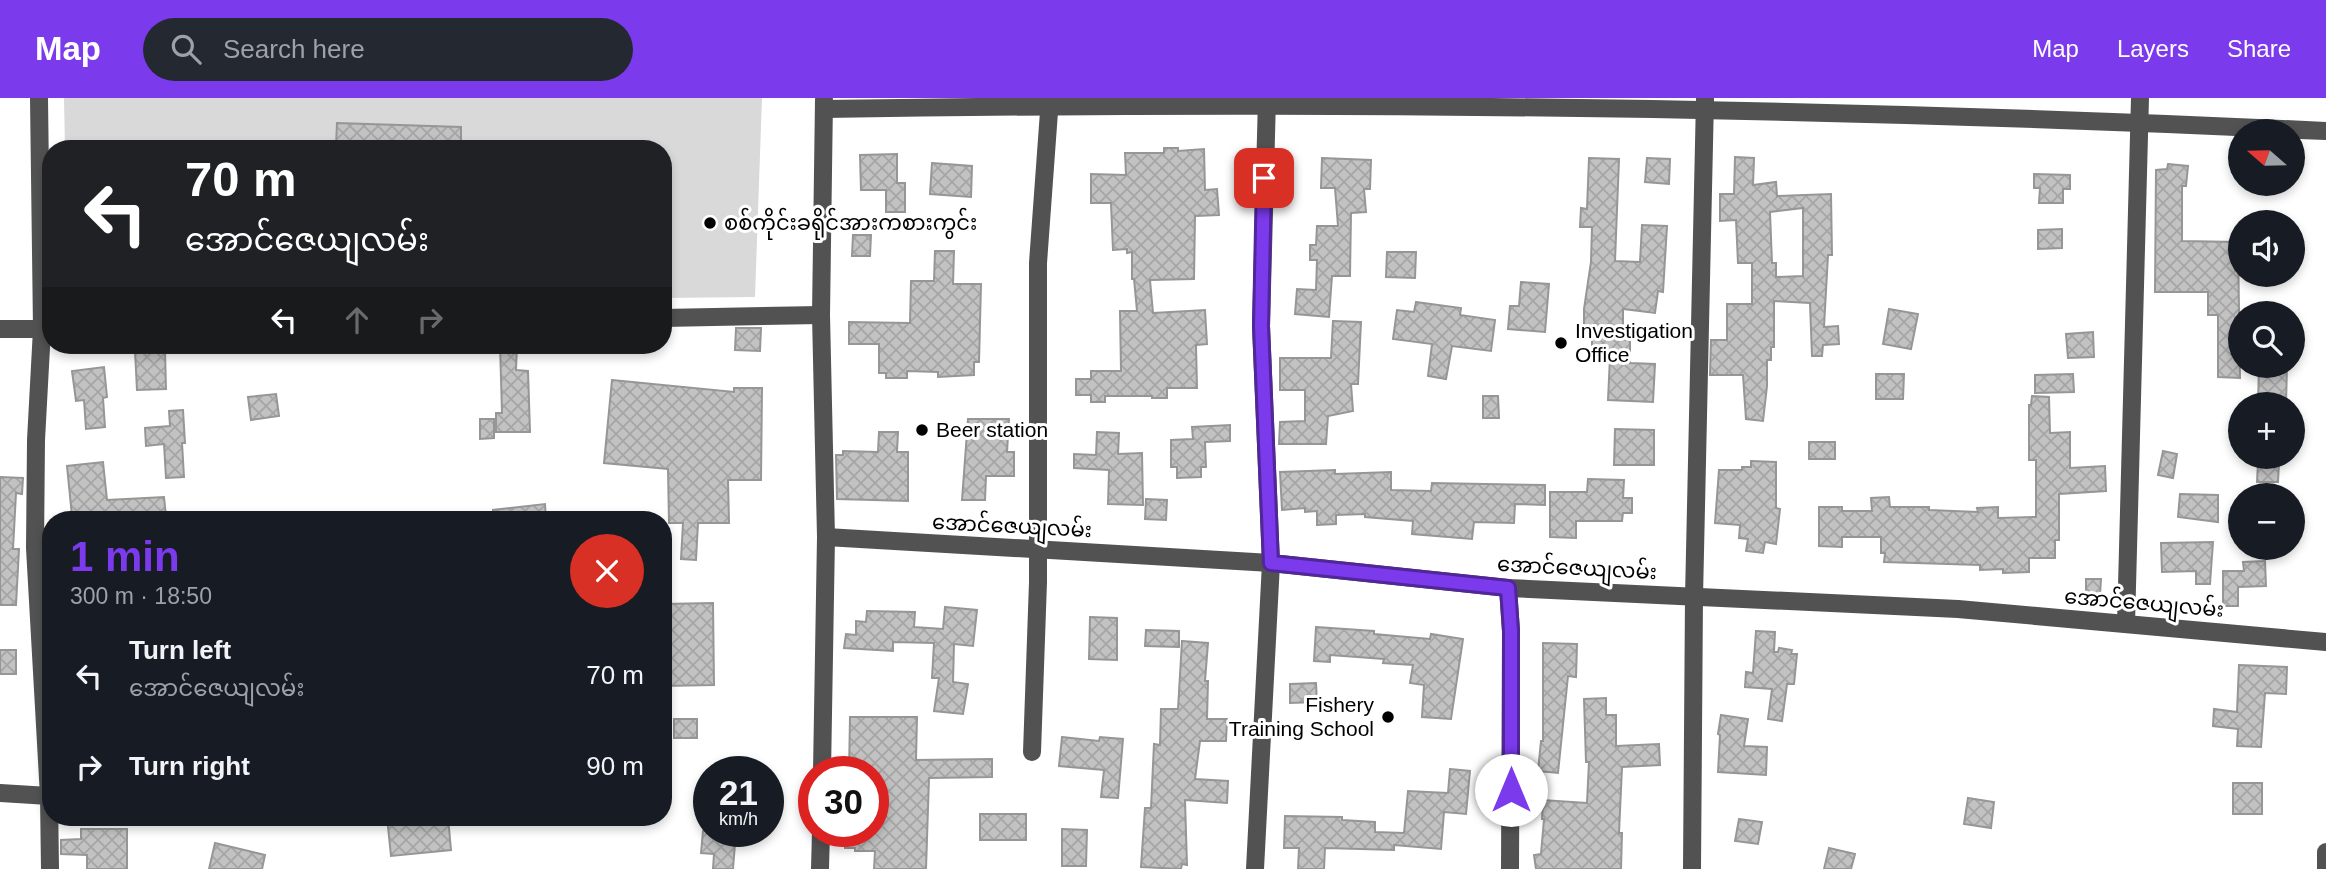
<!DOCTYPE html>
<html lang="en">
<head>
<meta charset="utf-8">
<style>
	body { margin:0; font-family:Arial,"Noto Sans Myanmar",sans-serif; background:#242831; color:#f1f3f6; height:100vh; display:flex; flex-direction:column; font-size:26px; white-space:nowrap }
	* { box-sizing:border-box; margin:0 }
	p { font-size:23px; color:#9ea1a6 }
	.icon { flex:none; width:38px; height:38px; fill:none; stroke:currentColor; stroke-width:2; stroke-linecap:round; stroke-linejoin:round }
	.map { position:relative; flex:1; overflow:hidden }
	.panel { position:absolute; left:42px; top:413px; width:630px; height:315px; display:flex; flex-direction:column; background:#171b24; border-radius:28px; box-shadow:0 4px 10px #0003 }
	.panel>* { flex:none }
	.hud { position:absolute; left:42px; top:42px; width:630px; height:214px; border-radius:28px; box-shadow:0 4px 10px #0003; background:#202124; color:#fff; overflow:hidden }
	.needle { width:46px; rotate:290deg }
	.tools { position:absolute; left:2228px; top:21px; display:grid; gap:14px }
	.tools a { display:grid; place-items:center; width:77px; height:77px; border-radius:50%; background:#171b24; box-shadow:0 4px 10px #0003; font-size:35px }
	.speed { position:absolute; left:693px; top:658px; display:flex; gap:14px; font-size:35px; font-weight:700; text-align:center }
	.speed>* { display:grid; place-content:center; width:91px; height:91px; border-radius:50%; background:#171b24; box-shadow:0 4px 10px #0003; line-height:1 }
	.speed small { font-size:18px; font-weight:400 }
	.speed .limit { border:10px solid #d22; background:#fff; color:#111 }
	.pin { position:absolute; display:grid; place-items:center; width:60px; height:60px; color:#fff; margin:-30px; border-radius:14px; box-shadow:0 4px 10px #0006 }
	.me { position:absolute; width:77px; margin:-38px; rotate:0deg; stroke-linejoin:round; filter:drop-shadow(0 0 5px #0008) }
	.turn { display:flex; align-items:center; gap:24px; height:147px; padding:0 28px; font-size:32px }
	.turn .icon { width:91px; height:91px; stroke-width:2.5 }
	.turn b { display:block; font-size:49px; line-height:60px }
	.lanes { display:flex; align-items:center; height:66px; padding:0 28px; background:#0003; justify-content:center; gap:35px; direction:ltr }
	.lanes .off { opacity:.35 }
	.round { display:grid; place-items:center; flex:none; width:74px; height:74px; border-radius:37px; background:#242831 }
	.overview { display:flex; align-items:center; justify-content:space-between; height:119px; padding:0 28px }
	h1 { font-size:42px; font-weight:800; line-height:52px; color:#7c3aed }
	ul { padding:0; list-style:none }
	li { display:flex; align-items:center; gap:21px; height:91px; padding:0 28px }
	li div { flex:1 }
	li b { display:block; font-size:26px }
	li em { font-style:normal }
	header { display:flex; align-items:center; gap:42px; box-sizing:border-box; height:98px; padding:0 35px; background:#7c3aed; color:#fff }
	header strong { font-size:33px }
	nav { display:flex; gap:38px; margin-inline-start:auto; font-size:24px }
	.search { width:490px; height:63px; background:#242831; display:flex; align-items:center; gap:18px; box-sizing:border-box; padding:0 24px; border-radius:38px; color:#9ea1a6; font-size:26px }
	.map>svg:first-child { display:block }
	.garden { fill:#d9d9d9 }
	.building { fill:url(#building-cross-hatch); stroke:#969696; stroke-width:2; fill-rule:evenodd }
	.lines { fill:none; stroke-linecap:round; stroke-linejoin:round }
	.minor { stroke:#525252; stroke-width:18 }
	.route-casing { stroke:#51269a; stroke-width:18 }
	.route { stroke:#7c3aed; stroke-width:12 }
	.poi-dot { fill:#000; stroke:#fff; stroke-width:2.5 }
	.labels { text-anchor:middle; stroke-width:6; stroke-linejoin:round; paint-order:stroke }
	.poi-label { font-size:21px; fill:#000; stroke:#fff; text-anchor:start }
	.street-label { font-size:21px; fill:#000; stroke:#fff }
</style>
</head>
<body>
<header>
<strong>Map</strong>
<div class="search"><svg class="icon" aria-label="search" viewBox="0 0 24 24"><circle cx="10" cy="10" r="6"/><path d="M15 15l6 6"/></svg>Search here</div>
<nav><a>Map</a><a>Layers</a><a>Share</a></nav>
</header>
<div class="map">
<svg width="2326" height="771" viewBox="0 0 2326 771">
	<defs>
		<pattern id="building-cross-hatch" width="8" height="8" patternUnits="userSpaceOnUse" patternTransform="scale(1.75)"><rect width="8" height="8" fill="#c2c2c2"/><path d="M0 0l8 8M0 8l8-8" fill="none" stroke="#a5a5a5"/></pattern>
	</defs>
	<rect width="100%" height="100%" fill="#fff"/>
	<polygon class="garden" points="64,0 762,0 755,199 663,200 663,51 65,51"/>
	<g class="building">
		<polygon points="337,25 461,29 461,51 336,48"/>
		<polygon points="1164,50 1178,50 1178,53 1204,51 1205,92 1217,91 1219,117 1195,118 1194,181 1150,182 1153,215 1205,212 1207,246 1196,247 1197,290 1167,290 1167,300 1152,300 1152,298 1105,298 1105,304 1091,304 1091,297 1076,297 1076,281 1091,281 1091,273 1121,273 1120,213 1137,213 1134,181 1132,181 1132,154 1127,155 1127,151 1113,152 1111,105 1091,105 1091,76 1126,77 1125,55 1164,55"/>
		<polygon points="897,56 897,85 905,85 905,114 886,114 886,92 861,92 860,57"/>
		<path d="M1735,59L1754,60L1753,87L1776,84L1777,98L1831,96L1832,157H1828L1824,229L1838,228L1839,246L1823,247L1822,258H1812L1810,205L1774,203V249H1771V262H1767V288L1763,323L1746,321L1743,277H1710L1711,242H1727V206H1752V165H1738L1736,122L1720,123V96H1734ZM1803,110V178L1776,179V165H1772L1770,114Z"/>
		<polygon points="1322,60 1371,62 1370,91 1364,91 1366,114 1351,115 1350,178 1332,178 1329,219 1295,216 1297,191 1316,192 1317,162 1310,162 1310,147 1316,147 1317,128 1338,128 1335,90 1321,90"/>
		<polygon points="1589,60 1619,61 1615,163 1640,164 1642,127 1667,128 1663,194 1658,193 1655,215 1623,211 1623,242 1630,241 1630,265 1655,266 1653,304 1608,302 1610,259 1592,259 1592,239 1584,239 1584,211 1591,164 1592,129 1580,129 1581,110 1587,111"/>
		<polygon points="1647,60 1670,61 1669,86 1645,84"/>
		<polygon points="932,65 972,68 971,99 930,96"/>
		<polygon points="2168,66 2188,68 2186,88 2182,88 2182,143 2238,144 2240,280 2218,279 2218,217 2208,217 2208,194 2155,194 2156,72 2167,71"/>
		<polygon points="2034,76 2070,77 2070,91 2063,91 2063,105 2039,105 2040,90 2034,90"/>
		<polygon points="2062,131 2062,150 2038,151 2038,132"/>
		<polygon points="853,137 871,137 870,158 852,158"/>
		<polygon points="935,153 954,153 953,186 981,186 979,264 974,264 974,277 938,279 938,274 907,273 907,280 886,280 886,275 879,275 879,246 849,246 849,224 910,225 911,183 934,183"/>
		<polygon points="1387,154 1416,154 1415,180 1386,179"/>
		<polygon points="1521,184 1549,186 1545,234 1508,231 1510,208 1519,208"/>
		<polygon points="1416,204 1461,210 1460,217 1495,222 1491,253 1452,248 1446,281 1428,278 1432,246 1393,241 1397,212 1414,214"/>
		<polygon points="1889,211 1918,216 1911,251 1883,246"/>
		<polygon points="1333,223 1361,224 1358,286 1351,286 1353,313 1328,318 1326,346 1279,346 1280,324 1305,323 1305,292 1280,292 1280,260 1331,260"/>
		<polygon points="736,230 761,230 760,253 735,252"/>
		<polygon points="2093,234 2094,259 2068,260 2066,236"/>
		<polygon points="500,247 517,247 516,272 528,273 530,334 496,334 496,315 502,315"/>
		<polygon points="165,252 166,291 137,292 135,253"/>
		<polygon points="2259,268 2287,268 2286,306 2258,306"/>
		<polygon points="104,269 107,299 103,300 105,329 86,331 84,302 76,303 72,273"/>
		<polygon points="1876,276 1904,276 1903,301 1876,301"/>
		<polygon points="2073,276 2074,294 2035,295 2035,277"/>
		<polygon points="612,282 734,294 734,290 762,290 761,382 728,382 729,425 698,425 696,462 681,461 683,425 669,425 668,371 604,365"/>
		<polygon points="276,296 279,318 251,322 248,299"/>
		<polygon points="1483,298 1498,298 1499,320 1483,320"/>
		<polygon points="2032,298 2049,299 2050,335 2070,334 2070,370 2105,368 2106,393 2059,396 2059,442 2055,442 2055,460 2029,460 2029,474 2003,475 2003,471 1980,472 1980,467 1884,464 1885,455 1881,455 1881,439 1842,439 1842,449 1819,448 1819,409 1842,409 1842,413 1872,413 1871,400 1889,399 1890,409 1929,409 1929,412 1978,414 1977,410 1998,409 1998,420 2036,419 2036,362 2029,362 2029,307 2031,307"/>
		<polygon points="183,312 185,345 182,345 184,379 166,380 164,346 146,348 145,330 170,328 169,313"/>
		<polygon points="480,321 494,321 494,340 480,341"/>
		<polygon points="968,321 1009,321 1007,354 1014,354 1014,378 986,378 985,402 962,402"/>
		<polygon points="1230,327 1230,343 1205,344 1206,369 1201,369 1201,379 1177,380 1177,369 1171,369 1171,342 1193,341 1192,329"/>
		<polygon points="1615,331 1654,332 1654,367 1614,367"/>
		<polygon points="879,334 898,334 897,354 908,354 908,403 837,401 836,357 843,357 843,353 878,354"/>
		<polygon points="1097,334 1119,335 1118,356 1142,355 1143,407 1108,406 1109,372 1074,370 1074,356 1096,357"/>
		<rect x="1809" y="344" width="26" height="17"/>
		<polygon points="2163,353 2177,356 2173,380 2158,377"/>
		<polygon points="1751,363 1776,364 1776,410 1780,411 1776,446 1765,444 1763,455 1746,453 1748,441 1739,440 1740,427 1715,425 1719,372 1742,372 1742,369 1751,369"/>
		<polygon points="103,364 107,402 164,399 166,418 77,422 77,418 72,418 67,368"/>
		<polygon points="2258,364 2279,365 2278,384 2257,384"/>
		<polygon points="1335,372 1335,376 1391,374 1391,392 1431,393 1432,385 1545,387 1545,407 1515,406 1514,425 1474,424 1472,441 1412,436 1413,423 1365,419 1365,416 1336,417 1336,426 1317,427 1317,413 1305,414 1305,410 1282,412 1280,374"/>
		<polygon points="0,379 23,380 22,396 16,395 13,451 19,451 16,507 0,507"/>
		<polygon points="1588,381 1624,382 1623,400 1632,400 1632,415 1623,415 1622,423 1576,423 1576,440 1550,439 1550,394 1587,394"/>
		<polygon points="2180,396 2218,397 2218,424 2178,419"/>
		<polygon points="1146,401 1167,402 1166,422 1145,421"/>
		<polygon points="545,406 546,422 493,422 493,412"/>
		<polygon points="2213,444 2210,486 2196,486 2196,473 2162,474 2161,445"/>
		<polygon points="2265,463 2266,488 2238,489 2238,508 2223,508 2223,473 2244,473 2243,464"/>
		<polygon points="2086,481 2101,481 2100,497 2086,497"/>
		<polygon points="713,505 714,587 664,588 663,506"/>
		<polygon points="945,509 977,512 973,548 954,546 953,584 968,586 963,616 934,613 939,580 932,580 934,545 893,544 893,553 844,550 846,536 856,537 856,523 866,524 867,513 915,514 914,529 943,531"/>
		<polygon points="1090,519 1117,520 1117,562 1089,561"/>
		<polygon points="1316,529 1374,533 1374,536 1430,541 1431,536 1463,541 1451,621 1422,619 1424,587 1410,585 1413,567 1383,565 1384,561 1330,557 1330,564 1314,563"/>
		<polygon points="1146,532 1179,533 1179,549 1145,548"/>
		<polygon points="1756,533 1775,534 1774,554 1778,554 1779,550 1792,552 1791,556 1797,556 1794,586 1787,586 1782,623 1768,621 1772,591 1745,589 1746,574 1753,575"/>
		<polygon points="1182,543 1208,545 1205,583 1208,583 1207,621 1227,621 1226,643 1200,643 1195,681 1228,683 1227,705 1185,702 1187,767 1182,766 1181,771 1141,769 1145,710 1151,710 1154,646 1160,647 1161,611 1178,611"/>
		<polygon points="1543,545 1577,546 1576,579 1568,578 1558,675 1538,673 1541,643 1543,643"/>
		<rect x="0" y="552" width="16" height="24"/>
		<polygon points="2239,567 2287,569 2286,596 2265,595 2261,649 2237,648 2238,631 2213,628 2214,611 2237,614"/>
		<polygon points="1316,585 1317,604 1290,605 1290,586"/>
		<polygon points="1606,600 1606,617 1616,617 1616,648 1659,646 1660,667 1622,669 1619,735 1622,735 1621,771 1536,771 1534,757 1541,756 1544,721 1542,721 1543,702 1587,705 1589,664 1586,664 1584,601"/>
		<polygon points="1721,617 1748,621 1744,648 1767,649 1766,677 1718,674 1720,637 1718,636"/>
		<polygon points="850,619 917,619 916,662 992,661 992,679 929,680 926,771 874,771 875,753 855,753 855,750 845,750 845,733 873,733 873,674 849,674"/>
		<rect x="674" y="621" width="23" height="19"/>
		<polygon points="1062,639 1099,643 1100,639 1123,641 1118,700 1101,699 1104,672 1059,668"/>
		<polygon points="1450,671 1470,673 1466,716 1444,714 1441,751 1394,747 1394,752 1325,750 1324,771 1298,771 1299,750 1284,750 1285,718 1342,719 1342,722 1375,724 1375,734 1404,735 1408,693 1448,695"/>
		<rect x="2233" y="685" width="29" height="31"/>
		<polygon points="1968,700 1994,704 1991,730 1964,726"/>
		<rect x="980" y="716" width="46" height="26"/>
		<polygon points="387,719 448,719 451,752 391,758"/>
		<polygon points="1739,721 1762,724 1758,746 1735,743"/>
		<polygon points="81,731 127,731 127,771 87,771 87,757 61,756 61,742 81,741"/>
		<polygon points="1062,731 1087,732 1086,768 1062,768"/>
		<polygon points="703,733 736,733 733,771 713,771 714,756 701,755"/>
		<polygon points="215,745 265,757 262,771 209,771"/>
		<polygon points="1829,750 1855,756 1851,771 1824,771"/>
	</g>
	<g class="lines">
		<g class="minor">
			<polyline points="39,0 42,231 36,342 35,450 49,698 50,771"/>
			<path d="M824,11C1325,3 1826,9 2326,33"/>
			<polyline points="663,220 821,217"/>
			<polyline points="0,231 51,231"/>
			<polyline points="826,439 1271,465 1508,490 1958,511 2326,544"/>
			<polyline points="1508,490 1511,533 1510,771"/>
			<polyline points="2126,526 2140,0"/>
			<polyline points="1032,654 1038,484 1038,165 1050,0"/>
			<polyline points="822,674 826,439 821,217 824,2"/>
			<polyline points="0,695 49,698"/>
			<polyline points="820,771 821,733"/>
			<polyline points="1255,771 1271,465 1261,228 1267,0"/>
			<polyline points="1692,771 1694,499 1705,1"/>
			<polyline points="2326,771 2326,754"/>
		</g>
	</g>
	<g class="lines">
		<defs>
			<polyline id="route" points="1264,80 1261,228 1271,465 1508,490 1511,533 1511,692"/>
		</defs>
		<use href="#route" class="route-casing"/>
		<use href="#route" class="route"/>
	</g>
	<g class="poi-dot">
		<circle cx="710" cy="125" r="7"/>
		<circle cx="1561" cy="245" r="7"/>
		<circle cx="922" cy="332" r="7"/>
		<circle cx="1388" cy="619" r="7"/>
	</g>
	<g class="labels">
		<g class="poi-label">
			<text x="724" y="132">စစ်ကိုင်းခရိုင်အားကစားကွင်း</text>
			<text x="1575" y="240">Investigation<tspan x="1575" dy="24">Office</tspan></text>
			<text x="936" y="339">Beer station</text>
			<text x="1374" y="614" text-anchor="end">Fishery<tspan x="1374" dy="24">Training School</tspan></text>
		</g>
		<g class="street-label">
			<text transform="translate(1012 428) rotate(3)" y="7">အောင်ဇေယျလမ်း</text>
			<text transform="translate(1577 470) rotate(3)" y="7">အောင်ဇေယျလမ်း</text>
			<text transform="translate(2144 505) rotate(5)" y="7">အောင်ဇေယျလမ်း</text>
		</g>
	</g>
</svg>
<div class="tools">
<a><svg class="needle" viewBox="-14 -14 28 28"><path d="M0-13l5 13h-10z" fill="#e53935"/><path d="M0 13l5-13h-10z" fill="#9ea1a6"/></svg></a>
<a><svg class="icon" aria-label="sound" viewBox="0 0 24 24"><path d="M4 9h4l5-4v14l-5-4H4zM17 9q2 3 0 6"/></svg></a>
<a><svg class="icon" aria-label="search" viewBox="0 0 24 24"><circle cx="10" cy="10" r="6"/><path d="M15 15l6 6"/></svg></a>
<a>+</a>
<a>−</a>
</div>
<div class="speed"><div>21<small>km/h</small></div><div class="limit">30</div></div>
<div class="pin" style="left:1264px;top:80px;background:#d93025"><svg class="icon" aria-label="arrive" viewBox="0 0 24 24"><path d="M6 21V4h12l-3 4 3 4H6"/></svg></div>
<svg class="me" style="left:1511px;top:692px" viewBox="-20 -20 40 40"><circle r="19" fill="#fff"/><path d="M0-13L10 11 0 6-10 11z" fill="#7c3aed"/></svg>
<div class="hud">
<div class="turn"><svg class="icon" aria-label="left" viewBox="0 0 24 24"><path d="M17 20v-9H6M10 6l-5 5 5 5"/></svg><div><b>70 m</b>အောင်ဇေယျလမ်း</div></div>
<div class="lanes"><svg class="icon" aria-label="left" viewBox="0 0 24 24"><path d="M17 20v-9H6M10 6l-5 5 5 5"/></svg><svg class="icon off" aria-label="ahead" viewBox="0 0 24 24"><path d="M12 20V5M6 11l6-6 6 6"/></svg><svg class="icon off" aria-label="right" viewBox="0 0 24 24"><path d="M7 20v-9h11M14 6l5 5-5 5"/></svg></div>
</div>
<section class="panel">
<div class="overview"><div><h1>1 min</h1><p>300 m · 18:50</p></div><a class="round" style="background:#d93025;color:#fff"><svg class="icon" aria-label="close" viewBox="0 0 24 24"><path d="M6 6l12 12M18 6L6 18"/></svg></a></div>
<ul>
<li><svg class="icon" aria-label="left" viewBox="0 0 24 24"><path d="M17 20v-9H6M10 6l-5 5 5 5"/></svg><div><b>Turn left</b><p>အောင်ဇေယျလမ်း</p></div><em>70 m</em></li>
<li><svg class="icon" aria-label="right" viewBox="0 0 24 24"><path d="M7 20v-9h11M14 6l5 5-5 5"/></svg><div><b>Turn right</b></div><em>90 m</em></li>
</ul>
</section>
</div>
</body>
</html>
